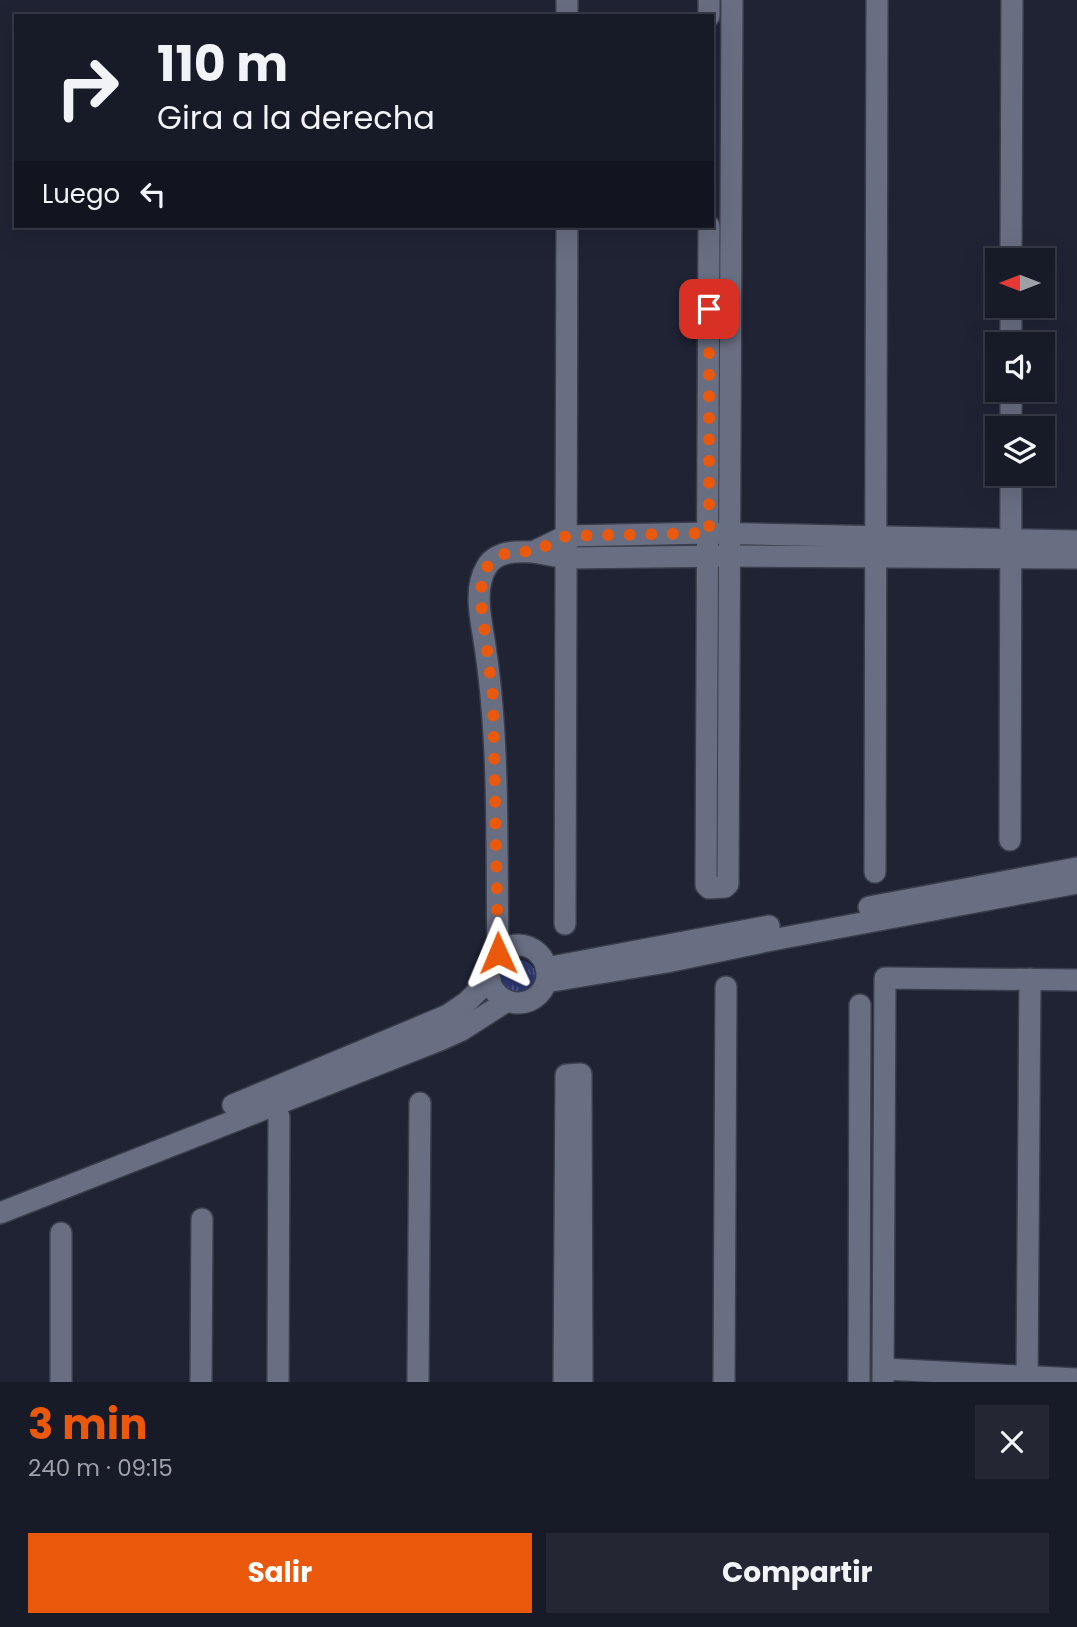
<!DOCTYPE html>
<html lang="es">
<head>
<meta charset="utf-8">
<style>
	body { margin:0; font-family:Poppins,sans-serif; background:#242733; color:#f1f3f6; height:100vh; display:flex; flex-direction:column; font-size:26px; white-space:nowrap }
	* { box-sizing:border-box; margin:0 }
	p { font-size:23px; color:#9ea1a7 }
	.icon { flex:none; width:38px; height:38px; fill:none; stroke:currentColor; stroke-width:2; stroke-linecap:round; stroke-linejoin:round }
	.map { position:relative; height:1382px; overflow:hidden }
	.sheet { display:flex; flex-direction:column; background:#171a27; flex:1 }
	.sheet>* { flex:none }
	.banner { position:absolute; left:14px; top:14px; width:700px; height:214px; border-radius:0px; box-shadow:0 7px 28px #0002,0 0 0 2px #363844; background:#171a27; color:#f1f3f6; overflow:hidden }
	.needle { width:46px; rotate:270deg }
	.fabs { position:absolute; left:985px; top:248px; display:grid; gap:14px }
	.fabs a { display:grid; place-items:center; width:70px; height:70px; border-radius:0px; background:#171a27; box-shadow:0 7px 28px #0002,0 0 0 2px #363844; font-size:35px }
	.pin { position:absolute; display:grid; place-items:center; width:60px; height:60px; color:#fff; margin:-30px; border-radius:14px; box-shadow:0 4px 10px #0006 }
	.me { position:absolute; width:77px; margin:-38px; rotate:359deg; stroke-linejoin:round; filter:drop-shadow(0 0 5px #0008) }
	.turn { display:flex; align-items:center; gap:24px; height:147px; padding:0 28px; font-size:32px }
	.turn .icon { width:91px; height:91px; stroke-width:2.5 }
	.turn b { display:block; font-size:49px; line-height:60px }
	.then { display:flex; align-items:center; height:66px; padding:0 28px; background:#0003; gap:14px; font-size:26px }
	.round { display:grid; place-items:center; flex:none; width:74px; height:74px; border-radius:0px; background:#242733 }
	.head { display:flex; align-items:center; justify-content:space-between; height:119px; padding:0 28px }
	h1 { font-size:42px; font-weight:700; line-height:52px; color:#ea580c }
	.action { display:flex; gap:14px; margin-top:auto; padding:14px 28px }
	.action a { flex:1; height:80px; border-radius:0px; background:#ea580c; color:#fff; font-size:28px; font-weight:700; line-height:80px; text-align:center }
	.action a+a { background:#242733; color:#f1f3f6 }
	.map>svg:first-child { display:block }
	.grass { fill:url(#grass-tufts) }
	.lines { fill:none; stroke-linecap:round; stroke-linejoin:round }
	.minor-casing { stroke:#3a3d4b; stroke-width:24 }
	.minor { stroke:#696f83; stroke-width:21 }
	.route { stroke:#ea580c; stroke-width:12; stroke-dasharray:0 21.6 }
</style>
</head>
<body>
<div class="map">
<svg width="1077" height="1382" viewBox="0 0 1077 1382">
	<defs>
		<pattern id="grass-tufts" width="24" height="20" patternUnits="userSpaceOnUse" patternTransform="scale(1.75)"><rect width="24" height="20" fill="#2e3973"/><path d="M3 7l-1-3M5 7V3M7 7l1-3M15 17l-1-3M17 17v-4M19 17l1-3" fill="none" stroke="#4c5688"/></pattern>
	</defs>
	<rect width="100%" height="100%" fill="#1f2334"/>
	<circle class="grass" cx="519" cy="977" r="17"/>
	<g class="lines">
		<defs>
			<g id="minor">
				<polyline points="709,0 709,16"/>
				<polyline points="567,16 567,0"/>
				<polyline points="709,226 706,885 709,888 725,887 728,884 732,0"/>
				<polyline points="1011,261 1012,0"/>
				<polyline points="1011,345 1011,306"/>
				<polyline points="1011,429 1011,390"/>
				<polyline points="1077,541 709,533 566,536 533,552 566,558 730,556 1077,558"/>
				<polyline points="1010,840 1011,474"/>
				<polyline points="875,872 877,0"/>
				<polyline points="869,907 1077,868"/>
				<polyline points="565,924 567,226"/>
				<circle cx="518" cy="974" r="29"/>
				<path d="M498,952C496,855 500,749 486,653C483,627 472,592 486,568C495,551 516,551 533,552"/>
				<polyline points="546,968 769,926"/>
				<polyline points="546,982 667,962 772,940 1077,883"/>
				<polyline points="233,1105 448,1015 467,1002 490,979"/>
				<polyline points="0,1213 440,1040 462,1030 507,1001"/>
				<polyline points="61,1233 61,1382"/>
				<polyline points="884,1369 1077,1379"/>
				<polyline points="201,1382 202,1219"/>
				<polyline points="278,1382 279,1117"/>
				<polyline points="418,1382 420,1103"/>
				<polyline points="564,1382 566,1075 581,1074 582,1382"/>
				<polyline points="724,1382 726,987"/>
				<polyline points="859,1382 860,1005"/>
				<polyline points="883,1382 885,978 1077,980"/>
				<polyline points="1027,1382 1030,979"/>
			</g>
		</defs>
		<use href="#minor" class="minor-casing"/>
		<use href="#minor" class="minor"/>
	</g>
	<g class="lines">
		<polyline class="route" points="498,953 493,697 480,594 485,569 498,556 513,551 533,552 566,536 709,533 709,309"/>
	</g>
</svg>
<div class="fabs">
<a><svg class="needle" viewBox="-14 -14 28 28"><path d="M0-13l5 13h-10z" fill="#e53935"/><path d="M0 13l5-13h-10z" fill="#9ea1a7"/></svg></a>
<a><svg class="icon" aria-label="sound" viewBox="0 0 24 24"><path d="M4 9h4l5-4v14l-5-4H4zM17 9q2 3 0 6"/></svg></a>
<a><svg class="icon" aria-label="layers" viewBox="0 0 24 24"><path d="M12 4l9 5-9 5-9-5zM3 14l9 5 9-5"/></svg></a>
</div>
<div class="pin" style="left:709px;top:309px;background:#d93025"><svg class="icon" aria-label="arrive" viewBox="0 0 24 24"><path d="M6 21V4h12l-3 4 3 4H6"/></svg></div>
<svg class="me" style="left:498px;top:953px" viewBox="-20 -20 40 40"><path d="M0-17L14 15 0 8-14 15z" fill="#ea580c" stroke="#fff" stroke-width="4"/></svg>
<div class="banner">
<div class="turn"><svg class="icon" aria-label="right" viewBox="0 0 24 24"><path d="M7 20v-9h11M14 6l5 5-5 5"/></svg><div><b>110 m</b>Gira a la derecha</div></div>
<div class="then">Luego<svg class="icon" aria-label="left" viewBox="0 0 24 24"><path d="M17 20v-9H6M10 6l-5 5 5 5"/></svg></div>
</div>
</div>
<section class="sheet">
<div class="head"><div><h1>3 min</h1><p>240 m · 09:15</p></div><a class="round"><svg class="icon" aria-label="close" viewBox="0 0 24 24"><path d="M6 6l12 12M18 6L6 18"/></svg></a></div>
<div class="action"><a>Salir</a><a>Compartir</a></div>
</section>
</body>
</html>
